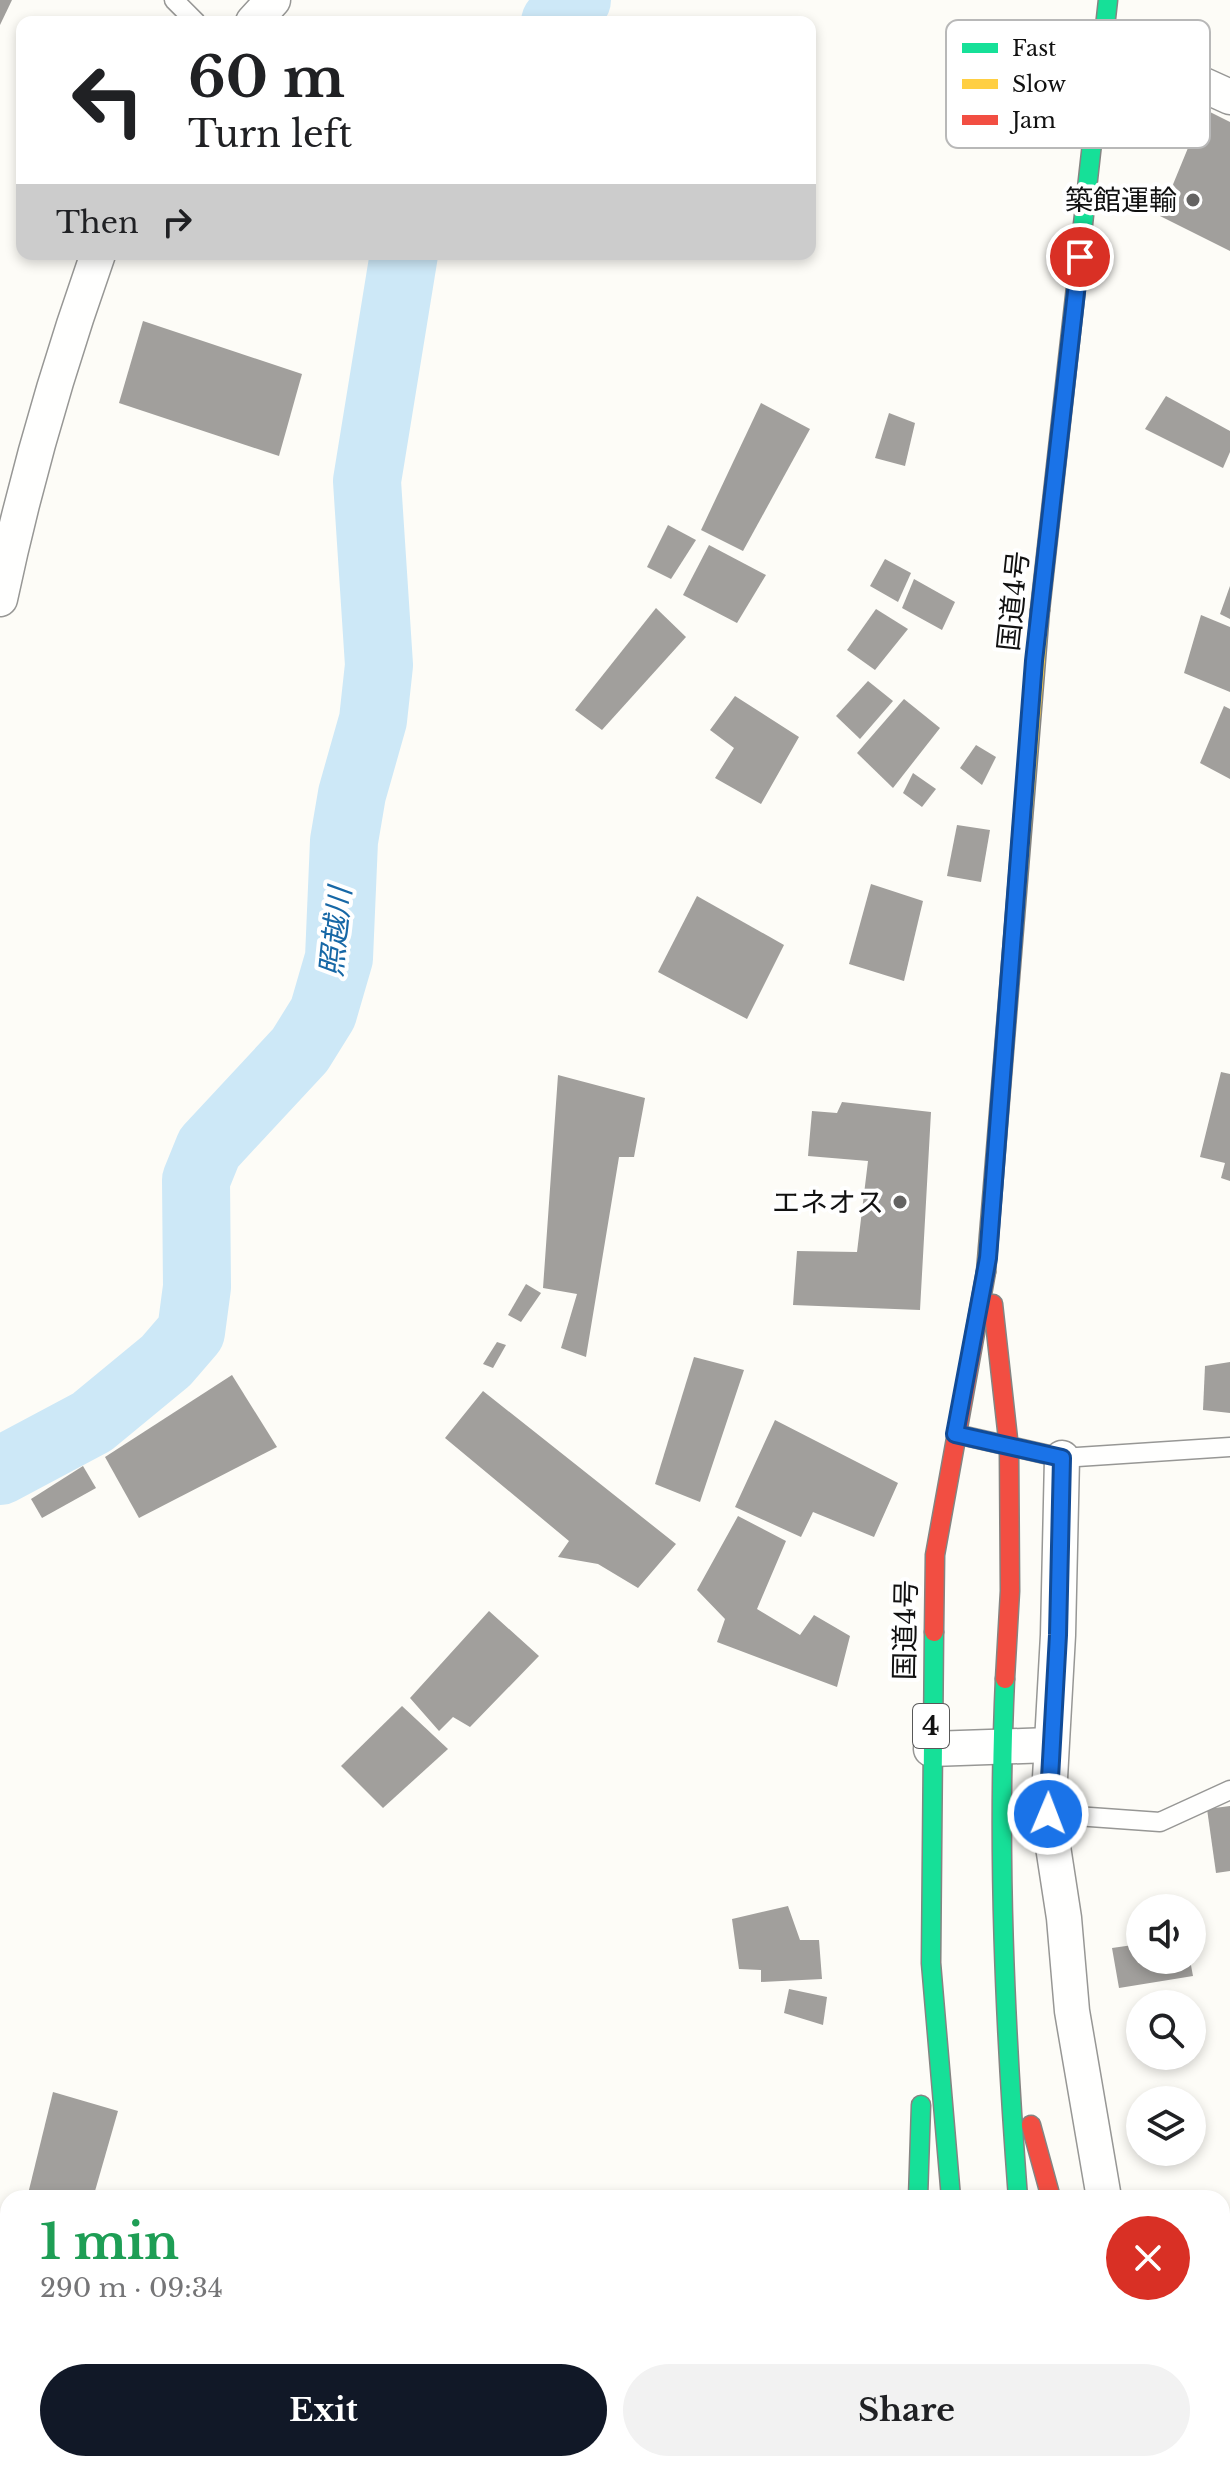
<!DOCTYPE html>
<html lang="en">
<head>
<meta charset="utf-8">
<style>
	body { margin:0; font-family:"Libre Baskerville","Noto Sans JP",serif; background:#f2f2f2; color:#202124; height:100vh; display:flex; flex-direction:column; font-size:30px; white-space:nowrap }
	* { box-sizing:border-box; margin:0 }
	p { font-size:26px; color:#757577 }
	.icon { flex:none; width:44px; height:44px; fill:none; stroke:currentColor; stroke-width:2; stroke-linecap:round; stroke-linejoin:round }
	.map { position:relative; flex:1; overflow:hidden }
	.drawer { position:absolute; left:0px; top:2190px; width:1230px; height:282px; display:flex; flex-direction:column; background:#fff; border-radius:24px 24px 0 0; box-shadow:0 4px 12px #0003 }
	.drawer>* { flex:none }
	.guide { position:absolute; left:16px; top:16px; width:800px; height:244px; border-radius:16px; box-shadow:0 4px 12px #0003; background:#fff; color:#202124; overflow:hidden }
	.buttons { position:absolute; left:1126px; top:1894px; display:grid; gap:16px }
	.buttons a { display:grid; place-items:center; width:80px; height:80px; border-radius:50%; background:#fff; box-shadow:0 4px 12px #0003; font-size:40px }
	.pin { position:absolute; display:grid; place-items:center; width:68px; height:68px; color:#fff; margin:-34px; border:4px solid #fff; border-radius:50%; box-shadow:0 2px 8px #0007 }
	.me { position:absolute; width:88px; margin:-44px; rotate:1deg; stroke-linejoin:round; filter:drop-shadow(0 0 6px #0008) }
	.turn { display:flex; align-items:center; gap:28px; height:168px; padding:0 40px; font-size:36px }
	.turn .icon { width:104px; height:104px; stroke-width:2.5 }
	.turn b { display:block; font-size:56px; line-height:68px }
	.then { display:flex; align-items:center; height:76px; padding:0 40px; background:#0003; gap:16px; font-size:30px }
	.round { display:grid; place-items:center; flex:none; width:84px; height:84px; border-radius:42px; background:#f2f2f2 }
	.headline { display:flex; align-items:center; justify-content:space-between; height:136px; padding:0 40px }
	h1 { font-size:48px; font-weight:700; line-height:60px; color:#1e9e55 }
	.action { display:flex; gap:16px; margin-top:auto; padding:16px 40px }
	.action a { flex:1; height:92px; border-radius:48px; background:#111827; color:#fff; font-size:32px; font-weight:700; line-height:92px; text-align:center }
	.action a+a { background:#f2f2f2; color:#202124 }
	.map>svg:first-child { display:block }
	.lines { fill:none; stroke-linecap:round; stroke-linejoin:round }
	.river { stroke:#cde8f7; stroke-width:68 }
	.building { fill:#a19f9c }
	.lane-casing { stroke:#979795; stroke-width:21 }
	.street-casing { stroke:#979795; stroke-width:37 }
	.fast-casing { stroke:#858482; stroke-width:21 }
	.slow-casing { stroke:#858482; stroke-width:21 }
	.jam-casing { stroke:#858482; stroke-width:21 }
	.lane { stroke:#fffffe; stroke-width:18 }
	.street { stroke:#fffffe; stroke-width:34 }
	.fast { stroke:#16e098; stroke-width:18 }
	.slow { stroke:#ffcf43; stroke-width:18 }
	.jam { stroke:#f24e42; stroke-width:18 }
	.route-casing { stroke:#114b97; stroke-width:20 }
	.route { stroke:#1a73e8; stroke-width:14 }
	.poi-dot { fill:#646362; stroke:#fff; stroke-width:3 }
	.labels { text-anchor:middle; stroke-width:8; stroke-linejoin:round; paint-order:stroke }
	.shield { fill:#fff; stroke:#585858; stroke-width:2 }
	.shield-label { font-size:26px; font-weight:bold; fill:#111 }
	.poi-label { font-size:28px; fill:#111; stroke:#fff; text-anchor:end }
	.street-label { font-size:28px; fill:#111; stroke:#fff }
	.water-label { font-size:30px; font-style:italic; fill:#1768a6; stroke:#fff }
	.key { fill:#fff; stroke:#b8b8b8; stroke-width:2 }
	.key-label { font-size:22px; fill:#111 }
</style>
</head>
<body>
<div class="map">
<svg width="1230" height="2471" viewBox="0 0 1230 2471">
	<rect width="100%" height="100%" fill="#fdfcf7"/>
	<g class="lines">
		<g class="river">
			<polyline points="555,22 577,0"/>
			<polyline points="0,1471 92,1422 166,1361 191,1332 197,1287 196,1180 209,1148 300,1050 323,1013 339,958 344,841 352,794 373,720 379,665 367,481 404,254"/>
		</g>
	</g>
	<g class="building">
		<polygon points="0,0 12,0 0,25"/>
		<polygon points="1204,109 1230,122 1230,251 1160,216"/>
		<polygon points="143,321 302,374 279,456 119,403"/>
		<polygon points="1166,396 1230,431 1230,452 1223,468 1145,429"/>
		<polygon points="761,403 810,429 743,551 701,530"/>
		<polygon points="889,413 915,423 905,466 875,458"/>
		<polygon points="668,525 696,540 671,579 647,567"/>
		<polygon points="709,545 766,575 737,623 683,595"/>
		<polygon points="885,559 911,573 898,602 870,586"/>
		<polygon points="914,579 955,602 942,630 902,608"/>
		<polygon points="1230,586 1230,619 1220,614"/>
		<polygon points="656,608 686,637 602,730 575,710"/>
		<polygon points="876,609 908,629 875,670 847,650"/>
		<polygon points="1201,615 1230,627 1230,692 1184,673"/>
		<polygon points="868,681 893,701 860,739 836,716"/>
		<polygon points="735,696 799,737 761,804 715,778 734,748 710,730"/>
		<polygon points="904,699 940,728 893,788 857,753"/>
		<polygon points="1224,706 1230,709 1230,779 1200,763"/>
		<polygon points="976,745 996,757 982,785 960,768"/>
		<polygon points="913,773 936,789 922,807 903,793"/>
		<polygon points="957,825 990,830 981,882 947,876"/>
		<polygon points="871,884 923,901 904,981 849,964"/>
		<polygon points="697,896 784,945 747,1019 658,972"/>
		<polygon points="1221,1072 1230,1074 1230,1181 1221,1178 1225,1163 1200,1157"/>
		<polygon points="558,1075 645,1098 634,1157 619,1157 586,1357 561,1348 577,1294 543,1288"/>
		<polygon points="842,1102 931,1112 920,1310 793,1305 797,1251 857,1252 868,1161 808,1156 812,1111 837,1113"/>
		<polygon points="526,1284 541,1293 521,1322 508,1315"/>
		<polygon points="497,1342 506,1345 493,1368 483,1364"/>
		<polygon points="694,1357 744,1370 700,1502 655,1484"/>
		<polygon points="1230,1362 1230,1413 1203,1410 1205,1366"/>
		<polygon points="232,1375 277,1447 139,1518 105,1457"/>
		<polygon points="483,1391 676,1544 638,1588 598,1564 558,1557 569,1541 445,1438"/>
		<polygon points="775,1420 898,1483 874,1537 813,1512 801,1537 735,1507"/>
		<polygon points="83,1466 96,1488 42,1518 31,1499"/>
		<polygon points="738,1516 786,1541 757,1609 800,1635 814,1615 850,1636 837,1687 717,1642 725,1619 697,1590"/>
		<polygon points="489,1611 539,1656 470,1727 453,1717 439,1731 410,1698"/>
		<polygon points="402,1706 448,1749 383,1808 341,1766"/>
		<polygon points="1230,1806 1230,1871 1216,1873 1207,1809"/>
		<polygon points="788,1906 800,1940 819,1940 822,1979 761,1982 761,1970 739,1969 732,1919"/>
		<polygon points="1140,1944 1140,1960 1190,1960 1193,1976 1119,1988 1112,1948"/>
		<polygon points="789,1989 827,1997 823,2025 784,2013"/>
		<polygon points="53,2092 118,2111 93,2198 27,2198"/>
	</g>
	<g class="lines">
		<defs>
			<g id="lane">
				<polyline points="174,0 196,22"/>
				<polyline points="956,1434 1062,1458 1230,1447"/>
				<polyline points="1048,1814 1160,1822 1230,1790"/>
			</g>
			<g id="street">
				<polyline points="253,22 273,0"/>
				<polyline points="1104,40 1230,97"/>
				<path d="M0,599C25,481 58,367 98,254"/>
				<polyline points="1062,1458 1058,1635 1048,1814 1064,1918 1072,2011 1104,2198"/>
				<polyline points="931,1749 1050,1745"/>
				<polyline points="0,2437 8,2460"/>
				<polyline points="1147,2464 1149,2471"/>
			</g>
			<g id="fast">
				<polyline points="1040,610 1108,0"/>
				<polyline points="934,1632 931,1963 951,2198"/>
				<path d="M1005,1679C997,1852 1005,2026 1018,2198"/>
				<polyline points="918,2198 921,2105"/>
				<polyline points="1101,2464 1103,2471"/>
			</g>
			<g id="slow">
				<polyline points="986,1272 1040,610"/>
				<polyline points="942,2464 942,2471"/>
				<polyline points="978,2464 979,2471"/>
				<polyline points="1042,2464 1043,2471"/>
			</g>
			<g id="jam">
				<polyline points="993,1304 1009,1448 1010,1591 1005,1679"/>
				<polyline points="934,1632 935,1555 986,1272"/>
				<polyline points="1031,2125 1051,2198"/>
			</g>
		</defs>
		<use href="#lane" class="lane-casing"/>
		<use href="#street" class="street-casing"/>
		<use href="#fast" class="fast-casing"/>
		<use href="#slow" class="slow-casing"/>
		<use href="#jam" class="jam-casing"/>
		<use href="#lane" class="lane"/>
		<use href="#street" class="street"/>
		<use href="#fast" class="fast"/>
		<use href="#slow" class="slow"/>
		<use href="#jam" class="jam"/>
	</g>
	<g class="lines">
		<defs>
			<polyline id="route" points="1048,1814 1058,1635 1062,1458 955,1434 988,1258 1034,661 1080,257"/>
		</defs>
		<use href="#route" class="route-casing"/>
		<use href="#route" class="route"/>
	</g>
	<g class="poi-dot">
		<circle cx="1193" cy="200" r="8"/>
		<circle cx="900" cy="1202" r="8"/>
	</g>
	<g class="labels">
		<rect class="shield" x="913" y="1704" width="36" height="44" rx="6"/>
		<g class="shield-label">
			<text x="931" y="1735">4</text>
		</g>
		<g class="poi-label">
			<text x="1177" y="210">築館運輸</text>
			<text x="884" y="1212">エネオス</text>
		</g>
		<g class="street-label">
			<text transform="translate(1013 601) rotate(-84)" y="10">国道4号</text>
			<text transform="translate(905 1630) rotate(-89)" y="10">国道4号</text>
		</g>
		<g class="water-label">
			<text transform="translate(336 932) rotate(-84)" y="10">照越川</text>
		</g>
	</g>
	<rect x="946" y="20" width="264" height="128" rx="12" class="key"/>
	<rect x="962" y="43" width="36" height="10" fill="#16e098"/>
	<rect x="962" y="79" width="36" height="10" fill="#ffcf43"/>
	<rect x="962" y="115" width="36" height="10" fill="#f24e42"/>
	<g class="key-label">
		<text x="1012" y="56">Fast</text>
		<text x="1012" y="92">Slow</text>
		<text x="1012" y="128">Jam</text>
	</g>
</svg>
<div class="buttons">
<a><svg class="icon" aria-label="sound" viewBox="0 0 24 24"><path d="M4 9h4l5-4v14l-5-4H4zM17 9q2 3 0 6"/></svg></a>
<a><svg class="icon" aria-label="search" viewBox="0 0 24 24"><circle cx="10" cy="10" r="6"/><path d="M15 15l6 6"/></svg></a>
<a><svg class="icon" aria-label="layers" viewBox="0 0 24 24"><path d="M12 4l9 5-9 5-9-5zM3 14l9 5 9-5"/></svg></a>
</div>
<div class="pin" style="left:1080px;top:257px;background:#d93025"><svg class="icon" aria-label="arrive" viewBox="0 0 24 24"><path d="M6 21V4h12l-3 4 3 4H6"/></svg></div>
<svg class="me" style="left:1048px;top:1814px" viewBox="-20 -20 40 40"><circle r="17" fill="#1a73e8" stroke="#fff" stroke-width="3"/><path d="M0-11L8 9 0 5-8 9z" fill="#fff"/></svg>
<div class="guide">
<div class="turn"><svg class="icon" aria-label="left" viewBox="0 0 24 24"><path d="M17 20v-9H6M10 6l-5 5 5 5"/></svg><div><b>60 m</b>Turn left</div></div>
<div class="then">Then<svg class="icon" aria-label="right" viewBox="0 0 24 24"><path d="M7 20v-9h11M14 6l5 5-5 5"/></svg></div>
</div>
<section class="drawer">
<div class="headline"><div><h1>1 min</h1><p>290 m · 09:34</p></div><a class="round" style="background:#d93025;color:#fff"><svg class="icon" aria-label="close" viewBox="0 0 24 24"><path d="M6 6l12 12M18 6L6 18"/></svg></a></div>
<div class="action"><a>Exit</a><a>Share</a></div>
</section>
</div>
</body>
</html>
